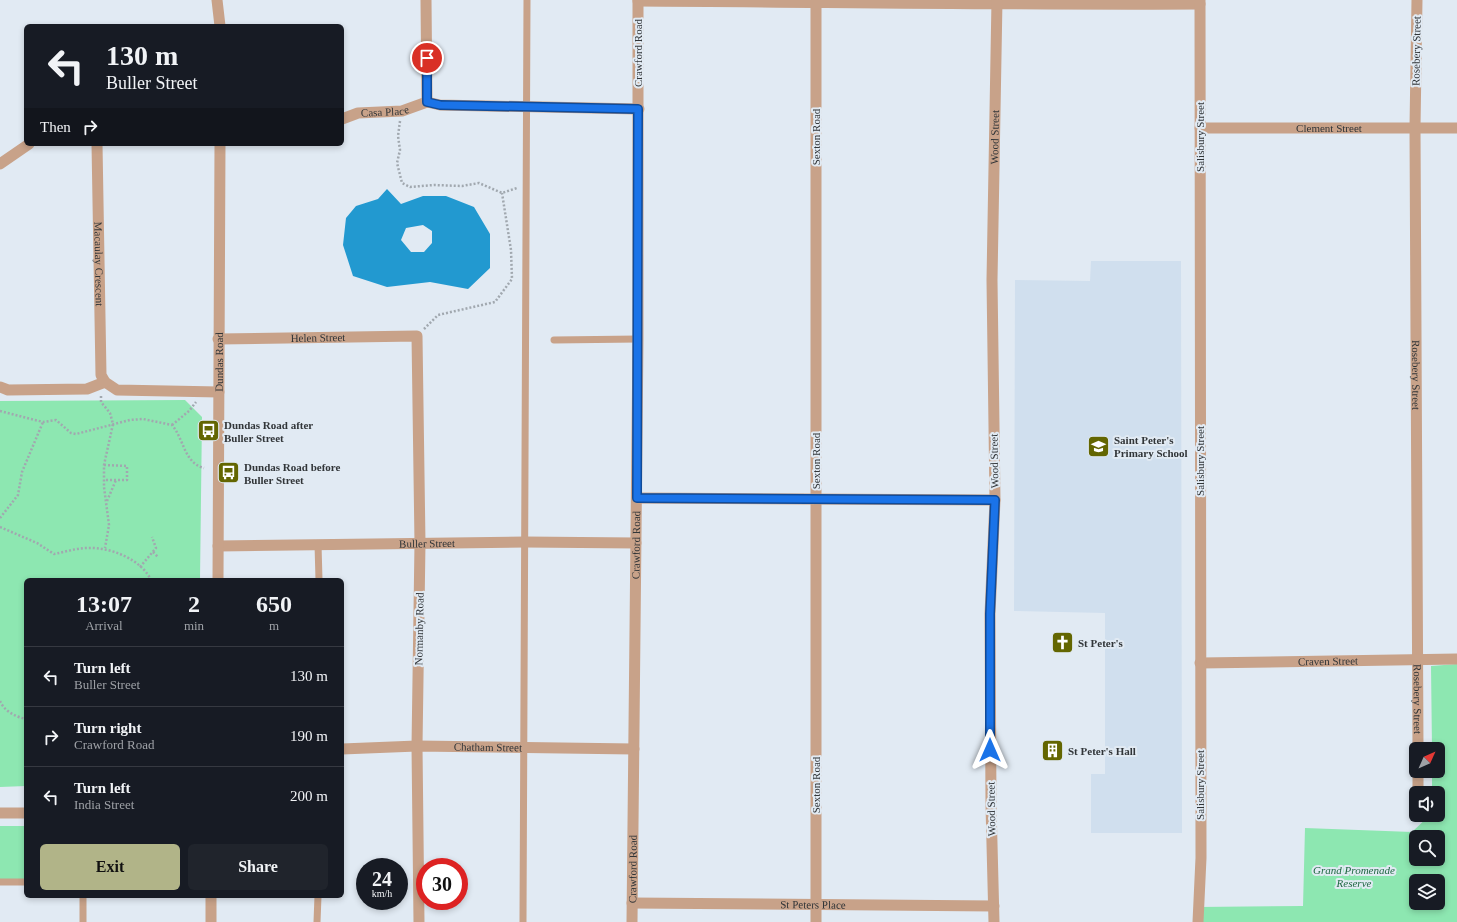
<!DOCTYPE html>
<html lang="en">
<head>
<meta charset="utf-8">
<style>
	body { margin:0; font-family:"Times New Roman",serif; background:#20242c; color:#f1f3f6; height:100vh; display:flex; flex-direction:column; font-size:15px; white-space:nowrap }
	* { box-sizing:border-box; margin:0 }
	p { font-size:13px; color:#9ea1a6 }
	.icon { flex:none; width:22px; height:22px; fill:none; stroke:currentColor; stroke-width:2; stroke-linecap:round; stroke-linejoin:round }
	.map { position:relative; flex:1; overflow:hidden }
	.sheet { position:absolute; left:24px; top:578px; width:320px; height:320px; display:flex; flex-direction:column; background:#171b24; border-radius:6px; box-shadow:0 2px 6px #0003 }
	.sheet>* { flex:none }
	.guide { position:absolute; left:24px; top:24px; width:320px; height:122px; border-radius:6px; box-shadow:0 2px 6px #0003; background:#171b24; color:#f1f3f6; overflow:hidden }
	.needle { width:26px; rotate:45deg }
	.buttons { position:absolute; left:1409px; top:742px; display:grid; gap:8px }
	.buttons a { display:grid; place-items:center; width:36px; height:36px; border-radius:6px; background:#171b24; box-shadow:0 2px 6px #0003; font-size:20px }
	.speed { position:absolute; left:356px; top:858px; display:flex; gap:8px; font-size:20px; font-weight:700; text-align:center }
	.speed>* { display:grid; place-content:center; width:52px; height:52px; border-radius:50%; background:#171b24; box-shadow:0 2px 6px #0003; line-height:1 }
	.speed small { font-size:10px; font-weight:400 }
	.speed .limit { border:6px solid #d22; background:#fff; color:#111 }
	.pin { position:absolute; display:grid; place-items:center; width:34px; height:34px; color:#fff; margin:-17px; border:2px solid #fff; border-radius:50%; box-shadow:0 1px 4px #0007 }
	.me { position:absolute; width:44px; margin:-22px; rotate:0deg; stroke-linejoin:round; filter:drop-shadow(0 0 3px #0008) }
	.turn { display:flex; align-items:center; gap:14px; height:84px; padding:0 16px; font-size:18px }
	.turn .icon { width:52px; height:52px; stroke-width:2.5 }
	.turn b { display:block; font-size:28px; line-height:34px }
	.then { display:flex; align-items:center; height:38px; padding:0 16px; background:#0003; gap:8px; font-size:15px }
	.eta { display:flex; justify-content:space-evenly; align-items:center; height:68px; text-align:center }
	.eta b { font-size:24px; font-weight:700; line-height:28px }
	.primary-button { display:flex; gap:8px; margin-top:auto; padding:8px 16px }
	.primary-button a { flex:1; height:46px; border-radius:6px; background:#b1b488; color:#111; font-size:16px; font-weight:700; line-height:46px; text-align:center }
	.primary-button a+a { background:#20242c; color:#f1f3f6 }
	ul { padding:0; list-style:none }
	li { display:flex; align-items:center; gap:12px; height:60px; padding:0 16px; border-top:1px solid #363941 }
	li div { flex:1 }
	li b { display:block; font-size:15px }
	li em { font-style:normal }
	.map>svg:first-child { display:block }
	.built { fill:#d0dfee }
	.green { fill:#8de7b1; fill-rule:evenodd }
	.water { fill:#2299d0; fill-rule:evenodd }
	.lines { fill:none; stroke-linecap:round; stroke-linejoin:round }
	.path { stroke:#a1a8af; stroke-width:2.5; stroke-dasharray:2 2; stroke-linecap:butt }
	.service { stroke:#c8a289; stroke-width:7 }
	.minor { stroke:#c8a289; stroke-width:11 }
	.route-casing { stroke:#114b97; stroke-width:10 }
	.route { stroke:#1a73e8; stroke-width:7 }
	.labels { text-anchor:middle; stroke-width:4; stroke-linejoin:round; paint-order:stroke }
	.street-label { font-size:11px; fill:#313538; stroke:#e1eaf3 }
	.poi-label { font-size:11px; font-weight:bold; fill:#313538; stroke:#e1eaf3; text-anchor:start }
	.park-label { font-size:11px; font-style:italic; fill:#1e6741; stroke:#e1eaf3 }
</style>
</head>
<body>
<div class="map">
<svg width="1457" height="922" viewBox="0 0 1457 922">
	<rect width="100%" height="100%" fill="#e1eaf3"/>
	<polygon class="built" points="1091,261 1181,261 1182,833 1091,833 1091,774 1105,774 1105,613 1014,611 1015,280 1090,281"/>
	<g class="green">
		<polygon points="185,400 202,417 200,580 26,580 26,786 0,787 0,401"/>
		<path d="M1457,664V922H1198V907L1303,906L1305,828L1412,832L1430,815H1438V793H1432V771H1438V749H1432L1431,666ZM1416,837H1438V859H1416ZM1416,881H1438V903H1416Z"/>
		<polygon points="0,826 26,826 26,882 0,881"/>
	</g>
	<path class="water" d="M387,189L401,204L423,196H446L474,207L490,234V268L468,289L430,282L387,287L353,276L343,245L346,218L356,206L378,199ZM423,225L432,231V243L424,252H411L401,240L406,228Z"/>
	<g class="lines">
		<g class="path">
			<polyline points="400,121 398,136 400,150 397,163 402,183 410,187 434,185 462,186 479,183 502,193 517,188"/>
			<polyline points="424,329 438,315 495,302 512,279 511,250 502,193"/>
			<polyline points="101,396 101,402 110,413 113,424 104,465 104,487 109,525 105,548"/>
			<path d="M0,411L43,422L56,420L71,433L76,434L130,420L143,419L172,425C184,439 184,463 204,468"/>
			<polyline points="172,425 189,411 196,402"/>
			<polyline points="104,465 127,466 127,480 104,480"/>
			<polyline points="107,501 116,480"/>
			<polyline points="0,518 18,495 22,472 43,422"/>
			<path d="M0,527L37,543L54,554C65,552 76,548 88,548C110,547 141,559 151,580"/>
			<polyline points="153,552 158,557"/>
			<polyline points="140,567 156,548 152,537"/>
			<path d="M0,701C4,711 16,717 26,719"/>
		</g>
		<g class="service">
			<polyline points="554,340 638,339"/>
			<polyline points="318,544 319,580"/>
			<polyline points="0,882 26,882"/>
			<polyline points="83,896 83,922"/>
			<polyline points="317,922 318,896"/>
			<polyline points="523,922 527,0"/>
		</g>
		<g class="minor">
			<polyline points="217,0 220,26"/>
			<polyline points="426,0 427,102"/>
			<path id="s1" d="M1417,0L1415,127L1418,749"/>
			<path d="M638,1C826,2 1012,5 1200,4"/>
			<polyline points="427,102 440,105 639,109"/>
			<path id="s2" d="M342,119L358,113L402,111L427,102"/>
			<path id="s3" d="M1200,128H1457"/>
			<path id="s4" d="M97,144L101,375L105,382L117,390L219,392"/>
			<polyline points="0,164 29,144"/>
			<path id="s5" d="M218,339L417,336L420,543L417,746L419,922"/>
			<polyline points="0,387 8,390 87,389 105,382"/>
			<polyline points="637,498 995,500"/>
			<path id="s6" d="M218,546L525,542L636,543"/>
			<path id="s7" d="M218,580L220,144"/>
			<path id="s8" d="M1200,663L1457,659"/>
			<path id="s9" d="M342,749L417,746L634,749"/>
			<polyline points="1418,771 1418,793"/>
			<polyline points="0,813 26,813"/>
			<path id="s10" d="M632,903L994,906"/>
			<polyline points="211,922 211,896"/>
			<path id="s11" d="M632,922L638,339V0"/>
			<polyline points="816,922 816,0"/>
			<path id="s12" d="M994,922L991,805L990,614L995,500L992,280L997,0"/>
			<polyline points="1198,922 1201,858 1200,0"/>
		</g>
	</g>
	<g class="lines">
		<defs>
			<polyline id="route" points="427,58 427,102 440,105 638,109 637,498 995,500 990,614 990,750"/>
		</defs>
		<use href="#route" class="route-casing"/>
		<use href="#route" class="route"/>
	</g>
	<defs>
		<symbol id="bus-square" viewBox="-11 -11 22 22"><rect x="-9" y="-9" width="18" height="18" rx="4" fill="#636601" stroke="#e1eaf3"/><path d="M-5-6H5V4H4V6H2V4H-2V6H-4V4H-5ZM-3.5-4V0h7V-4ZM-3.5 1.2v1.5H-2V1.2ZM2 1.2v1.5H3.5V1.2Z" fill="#fff"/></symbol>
		<symbol id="school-square" viewBox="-11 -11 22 22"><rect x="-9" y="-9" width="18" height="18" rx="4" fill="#636601" stroke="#e1eaf3"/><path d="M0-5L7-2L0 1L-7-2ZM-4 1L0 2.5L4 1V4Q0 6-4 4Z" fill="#fff"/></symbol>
		<symbol id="church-square" viewBox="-11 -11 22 22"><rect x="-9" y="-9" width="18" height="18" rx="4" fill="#636601" stroke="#e1eaf3"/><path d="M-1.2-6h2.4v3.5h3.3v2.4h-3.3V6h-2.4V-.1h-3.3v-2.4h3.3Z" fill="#fff"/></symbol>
		<symbol id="building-square" viewBox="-11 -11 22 22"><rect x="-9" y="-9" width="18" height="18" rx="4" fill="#636601" stroke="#e1eaf3"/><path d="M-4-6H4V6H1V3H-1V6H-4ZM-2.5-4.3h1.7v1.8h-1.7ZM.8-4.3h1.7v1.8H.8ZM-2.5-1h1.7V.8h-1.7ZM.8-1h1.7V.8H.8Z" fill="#fff"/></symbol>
	</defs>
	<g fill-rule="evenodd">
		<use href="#bus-square" x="196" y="418" width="25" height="25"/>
		<use href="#school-square" x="1086" y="434" width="25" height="25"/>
		<use href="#bus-square" x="216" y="460" width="25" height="25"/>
		<use href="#church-square" x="1050" y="630" width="25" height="25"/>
		<use href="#building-square" x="1040" y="738" width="25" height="25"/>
	</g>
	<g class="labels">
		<g class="street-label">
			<text transform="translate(1416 51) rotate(-89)" y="4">Rosebery Street</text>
			<text transform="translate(638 53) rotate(-90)" y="4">Crawford Road</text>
			<text dy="4" stroke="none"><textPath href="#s2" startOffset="44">Casa Place</textPath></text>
			<text dy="4" stroke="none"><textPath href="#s3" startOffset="129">Clement Street</textPath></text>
			<text transform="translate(816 137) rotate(-90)" y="4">Sexton Road</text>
			<text dy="4" stroke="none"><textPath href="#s12" startOffset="785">Wood Street</textPath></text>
			<text transform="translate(1200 137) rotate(-90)" y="4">Salisbury Street</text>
			<text dy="4" stroke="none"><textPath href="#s4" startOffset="120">Macaulay Crescent</textPath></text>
			<text dy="4" stroke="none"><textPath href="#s5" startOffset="100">Helen Street</textPath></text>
			<text dy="4" stroke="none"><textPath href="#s7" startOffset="218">Dundas Road</textPath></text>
			<text dy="4" stroke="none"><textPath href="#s1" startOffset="375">Rosebery Street</textPath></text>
			<text transform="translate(816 461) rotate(-90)" y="4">Sexton Road</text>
			<text transform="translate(994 461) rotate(-91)" y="4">Wood Street</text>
			<text transform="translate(1200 461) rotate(-90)" y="4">Salisbury Street</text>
			<text dy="4" stroke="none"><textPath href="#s6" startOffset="209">Buller Street</textPath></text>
			<text dy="4" stroke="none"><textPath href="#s11" startOffset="377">Crawford Road</textPath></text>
			<text transform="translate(419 629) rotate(-89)" y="4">Normanby Road</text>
			<text dy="4" stroke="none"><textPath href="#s8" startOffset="128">Craven Street</textPath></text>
			<text dy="4" stroke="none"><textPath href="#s1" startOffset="699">Rosebery Street</textPath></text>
			<text dy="4" stroke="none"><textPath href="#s9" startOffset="146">Chatham Street</textPath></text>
			<text transform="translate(816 785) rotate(-90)" y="4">Sexton Road</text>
			<text transform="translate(1200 785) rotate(-90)" y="4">Salisbury Street</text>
			<text transform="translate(991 809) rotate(-91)" y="4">Wood Street</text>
			<text dy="4" stroke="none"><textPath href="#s11" startOffset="53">Crawford Road</textPath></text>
			<text dy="4" stroke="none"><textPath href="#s10" startOffset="181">St Peters Place</textPath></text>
		</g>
		<g class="poi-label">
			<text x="224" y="429">Dundas Road after<tspan x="224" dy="13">Buller Street</tspan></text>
			<text x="1114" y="444">Saint Peter's<tspan x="1114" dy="13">Primary School</tspan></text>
			<text x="244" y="471">Dundas Road before<tspan x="244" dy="13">Buller Street</tspan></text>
			<text x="1078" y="647">St Peter's</text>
			<text x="1068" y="755">St Peter's Hall</text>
		</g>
		<g class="park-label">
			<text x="1354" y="874">Grand Promenade<tspan x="1354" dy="13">Reserve</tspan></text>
		</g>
	</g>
</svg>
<div class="buttons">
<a><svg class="needle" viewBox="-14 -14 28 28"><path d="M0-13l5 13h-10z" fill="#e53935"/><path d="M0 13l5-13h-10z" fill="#9ea1a6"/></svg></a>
<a><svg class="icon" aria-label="sound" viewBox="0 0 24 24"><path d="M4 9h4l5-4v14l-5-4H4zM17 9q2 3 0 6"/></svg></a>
<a><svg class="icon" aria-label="search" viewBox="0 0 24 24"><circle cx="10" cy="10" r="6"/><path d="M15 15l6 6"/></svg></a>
<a><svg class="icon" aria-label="layers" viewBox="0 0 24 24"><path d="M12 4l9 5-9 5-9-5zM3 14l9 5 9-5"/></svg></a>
</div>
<div class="speed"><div>24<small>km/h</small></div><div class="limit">30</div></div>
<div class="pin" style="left:427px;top:58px;background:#d93025"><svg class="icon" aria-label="arrive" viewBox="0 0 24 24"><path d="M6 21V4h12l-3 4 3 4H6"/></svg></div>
<svg class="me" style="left:990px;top:750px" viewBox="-20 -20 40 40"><path d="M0-17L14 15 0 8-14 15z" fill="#1a73e8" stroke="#fff" stroke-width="4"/></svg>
<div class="guide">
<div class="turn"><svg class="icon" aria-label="left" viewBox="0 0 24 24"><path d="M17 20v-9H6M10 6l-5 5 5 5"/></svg><div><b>130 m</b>Buller Street</div></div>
<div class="then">Then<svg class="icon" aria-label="right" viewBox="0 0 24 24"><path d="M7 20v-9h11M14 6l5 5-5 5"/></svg></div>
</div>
<section class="sheet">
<div class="eta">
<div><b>13:07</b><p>Arrival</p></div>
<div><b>2</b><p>min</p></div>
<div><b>650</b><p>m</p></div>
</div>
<ul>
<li><svg class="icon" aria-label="left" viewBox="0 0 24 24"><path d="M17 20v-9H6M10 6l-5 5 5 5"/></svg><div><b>Turn left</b><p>Buller Street</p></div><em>130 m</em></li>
<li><svg class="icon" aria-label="right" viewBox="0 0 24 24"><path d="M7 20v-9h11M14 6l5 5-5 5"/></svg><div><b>Turn right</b><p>Crawford Road</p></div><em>190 m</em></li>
<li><svg class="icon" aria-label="left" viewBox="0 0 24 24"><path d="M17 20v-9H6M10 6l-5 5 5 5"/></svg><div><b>Turn left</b><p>India Street</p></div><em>200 m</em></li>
</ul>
<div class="primary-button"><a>Exit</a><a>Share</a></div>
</section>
</div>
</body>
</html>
